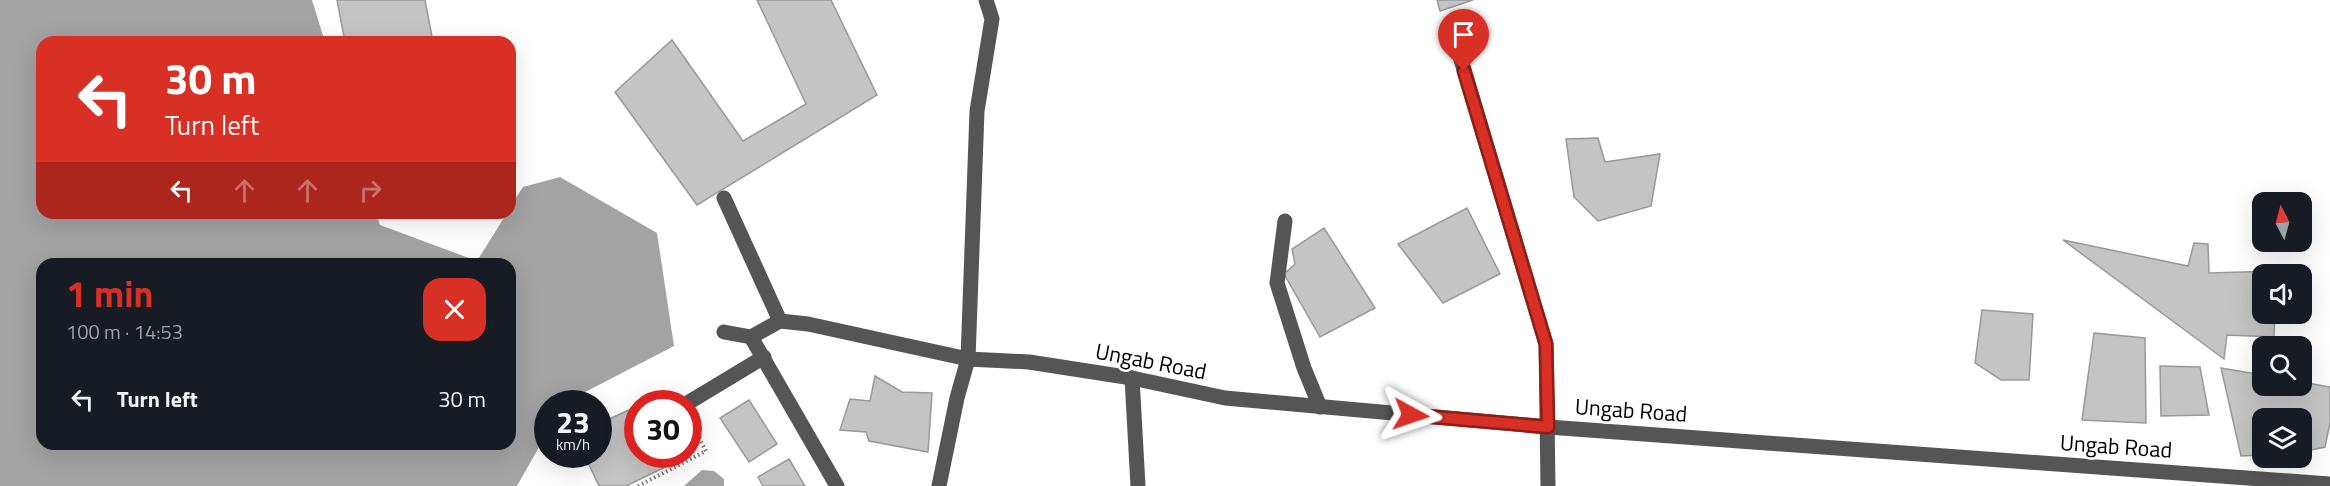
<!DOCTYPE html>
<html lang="en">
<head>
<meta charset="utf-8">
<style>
	body { margin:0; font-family:"Titillium Web",sans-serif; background:#242831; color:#f1f3f6; height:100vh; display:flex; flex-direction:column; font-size:22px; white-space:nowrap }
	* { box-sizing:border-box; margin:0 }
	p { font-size:20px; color:#9ea1a6 }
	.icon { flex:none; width:33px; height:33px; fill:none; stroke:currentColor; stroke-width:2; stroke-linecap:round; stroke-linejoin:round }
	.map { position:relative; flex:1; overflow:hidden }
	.drawer { position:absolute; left:36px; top:258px; width:480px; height:192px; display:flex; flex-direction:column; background:#171b24; border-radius:18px; box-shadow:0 6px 24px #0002 }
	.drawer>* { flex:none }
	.banner { position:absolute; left:36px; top:36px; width:480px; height:183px; border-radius:18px; box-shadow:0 6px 24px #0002; background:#d93025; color:#fff; overflow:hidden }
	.needle { width:39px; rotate:354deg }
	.controls { position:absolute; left:2252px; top:192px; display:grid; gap:12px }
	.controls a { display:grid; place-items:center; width:60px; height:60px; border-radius:12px; background:#171b24; box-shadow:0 6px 24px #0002; font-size:30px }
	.speed { position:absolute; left:534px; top:390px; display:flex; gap:12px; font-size:30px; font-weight:700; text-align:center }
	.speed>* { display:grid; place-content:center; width:78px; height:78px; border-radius:50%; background:#171b24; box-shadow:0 6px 24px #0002; line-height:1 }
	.speed small { font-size:15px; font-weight:400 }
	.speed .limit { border:9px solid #d22; background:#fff; color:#111 }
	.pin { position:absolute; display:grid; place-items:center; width:51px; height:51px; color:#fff; margin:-62px -26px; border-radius:50% 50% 50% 0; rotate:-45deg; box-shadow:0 0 6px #0007 }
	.pin .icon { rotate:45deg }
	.me { position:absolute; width:66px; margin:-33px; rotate:95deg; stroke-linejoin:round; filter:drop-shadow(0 0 4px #0008) }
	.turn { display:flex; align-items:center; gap:21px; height:126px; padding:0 30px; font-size:27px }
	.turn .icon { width:78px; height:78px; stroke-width:2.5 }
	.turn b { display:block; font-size:42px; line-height:51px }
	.lanes { display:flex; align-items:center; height:57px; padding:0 30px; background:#0003; justify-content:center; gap:30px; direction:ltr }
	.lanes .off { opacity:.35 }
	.round { display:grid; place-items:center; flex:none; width:63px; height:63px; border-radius:18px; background:#242831 }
	.head { display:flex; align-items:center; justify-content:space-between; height:102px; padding:0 30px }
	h1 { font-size:36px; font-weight:700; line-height:45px; color:#d93025 }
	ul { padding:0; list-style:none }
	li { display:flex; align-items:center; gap:18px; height:78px; padding:0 30px }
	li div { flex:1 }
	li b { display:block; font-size:22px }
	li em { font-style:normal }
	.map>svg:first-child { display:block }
	.water { fill:#a3a3a3; fill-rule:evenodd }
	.building { fill:#c4c4c4; stroke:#999; stroke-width:1.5 }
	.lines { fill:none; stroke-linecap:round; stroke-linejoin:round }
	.path { stroke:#777; stroke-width:4; stroke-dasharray:1.5 3; stroke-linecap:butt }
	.minor { stroke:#555; stroke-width:15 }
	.route-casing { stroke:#8d1f18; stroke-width:15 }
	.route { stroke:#d93025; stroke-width:10 }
	.labels { text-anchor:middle; stroke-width:5; stroke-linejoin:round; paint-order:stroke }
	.street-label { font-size:22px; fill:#000; stroke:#fff }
</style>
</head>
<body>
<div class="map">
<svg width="2330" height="486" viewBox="0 0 2330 486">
	<rect width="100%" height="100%" fill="#fff"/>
	<g class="water">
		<path d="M0,0H312L325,42H42V213H376L380,225L477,261L507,213H510V207L523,187L560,177L657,233L674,346L564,403L548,404L547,433L517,486H0ZM42,264H510V444H42Z"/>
		<polygon points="702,470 714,471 724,479 724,486 684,486"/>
	</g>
	<g class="building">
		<polygon points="337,0 425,0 433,42 345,42"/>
		<polygon points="757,0 831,0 877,95 697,205 615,92 672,40 743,141 806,104"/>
		<polygon points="1437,0 1473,0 1440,11"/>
		<polygon points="1598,138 1605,162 1660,154 1651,206 1598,221 1574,197 1566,139"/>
		<polygon points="1467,208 1500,274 1443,303 1398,244"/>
		<polygon points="1324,228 1375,308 1320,337 1284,274 1295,264 1292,249"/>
		<polygon points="2063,240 2188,266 2194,243 2208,244 2209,273 2276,271 2276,274 2262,274 2262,314 2275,314 2274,337 2227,335 2224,359"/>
		<polygon points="1982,310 2033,314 2029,380 2001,380 1975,363"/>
		<polygon points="2094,333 2145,338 2146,423 2082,420"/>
		<polygon points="2160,366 2200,367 2209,415 2161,416"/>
		<polygon points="2221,368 2262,375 2262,386 2301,386 2301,382 2330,387 2330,423 2325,447 2301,452 2301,418 2262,418 2262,455 2241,456"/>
		<polygon points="875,376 902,392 932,393 928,452 869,441 866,432 840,430 850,399 870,401"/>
		<polygon points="749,400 777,444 749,462 720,418"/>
		<polygon points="638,406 638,454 674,454 678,461 626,486 599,486 584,454 598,454 598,424"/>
		<polygon points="789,459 805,486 763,486 758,477"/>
	</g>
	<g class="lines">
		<polyline class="path" points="638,486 706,451 693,427"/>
		<g class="minor">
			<polyline points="1451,26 1546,344 1548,486"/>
			<polyline points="724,198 780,321"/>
			<polyline points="1285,221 1277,283 1304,368 1320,407"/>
			<polyline points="724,332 751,337 780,321 808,324 968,359 1029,362 1132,378 1225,398 1548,427 2330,484"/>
			<polyline points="751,337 837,486"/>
			<polyline points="1132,378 1138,486"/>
			<polyline points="686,404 764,357"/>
			<polyline points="939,486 957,398 968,359 977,111 992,19 986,0"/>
		</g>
	</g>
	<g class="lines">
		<defs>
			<polyline id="route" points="1411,415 1548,427 1546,344 1464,71"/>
		</defs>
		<use href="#route" class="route-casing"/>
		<use href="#route" class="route"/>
	</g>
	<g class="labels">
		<g class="street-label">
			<text transform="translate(1151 361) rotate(11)" y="8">Ungab Road</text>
			<text transform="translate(1631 410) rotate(4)" y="8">Ungab Road</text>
			<text transform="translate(2116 446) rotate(4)" y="8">Ungab Road</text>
		</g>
	</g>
</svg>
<div class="controls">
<a><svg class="needle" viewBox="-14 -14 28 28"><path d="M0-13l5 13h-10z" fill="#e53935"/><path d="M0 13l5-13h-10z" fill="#9ea1a6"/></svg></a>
<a><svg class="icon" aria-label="sound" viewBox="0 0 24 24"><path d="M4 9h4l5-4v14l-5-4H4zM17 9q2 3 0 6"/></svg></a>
<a><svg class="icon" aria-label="search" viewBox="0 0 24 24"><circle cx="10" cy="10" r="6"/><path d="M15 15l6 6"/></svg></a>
<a><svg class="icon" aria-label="layers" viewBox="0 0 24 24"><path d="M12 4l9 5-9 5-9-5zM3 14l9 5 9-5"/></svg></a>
</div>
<div class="speed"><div>23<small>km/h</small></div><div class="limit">30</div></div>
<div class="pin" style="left:1464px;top:71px;background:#d93025"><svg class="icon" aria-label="arrive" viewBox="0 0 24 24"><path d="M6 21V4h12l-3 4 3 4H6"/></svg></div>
<svg class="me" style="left:1411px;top:415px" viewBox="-20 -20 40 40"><path d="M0-17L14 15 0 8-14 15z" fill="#d93025" stroke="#fff" stroke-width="4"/></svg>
<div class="banner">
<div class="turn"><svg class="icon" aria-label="left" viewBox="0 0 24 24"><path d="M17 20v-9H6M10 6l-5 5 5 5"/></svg><div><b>30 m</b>Turn left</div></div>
<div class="lanes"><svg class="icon" aria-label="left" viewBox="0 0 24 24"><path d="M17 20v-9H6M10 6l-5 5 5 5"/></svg><svg class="icon off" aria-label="ahead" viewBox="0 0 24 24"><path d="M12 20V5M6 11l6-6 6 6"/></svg><svg class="icon off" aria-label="ahead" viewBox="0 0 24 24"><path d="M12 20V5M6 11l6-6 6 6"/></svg><svg class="icon off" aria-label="right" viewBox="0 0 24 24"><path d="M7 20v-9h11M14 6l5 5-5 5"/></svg></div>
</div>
<section class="drawer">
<div class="head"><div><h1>1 min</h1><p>100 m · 14:53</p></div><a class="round" style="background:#d93025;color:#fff"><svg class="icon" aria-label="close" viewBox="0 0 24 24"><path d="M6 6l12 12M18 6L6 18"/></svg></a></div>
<ul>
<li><svg class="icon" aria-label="left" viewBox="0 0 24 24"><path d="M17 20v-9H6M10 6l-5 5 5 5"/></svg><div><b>Turn left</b></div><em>30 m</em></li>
</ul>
</section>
</div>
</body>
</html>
